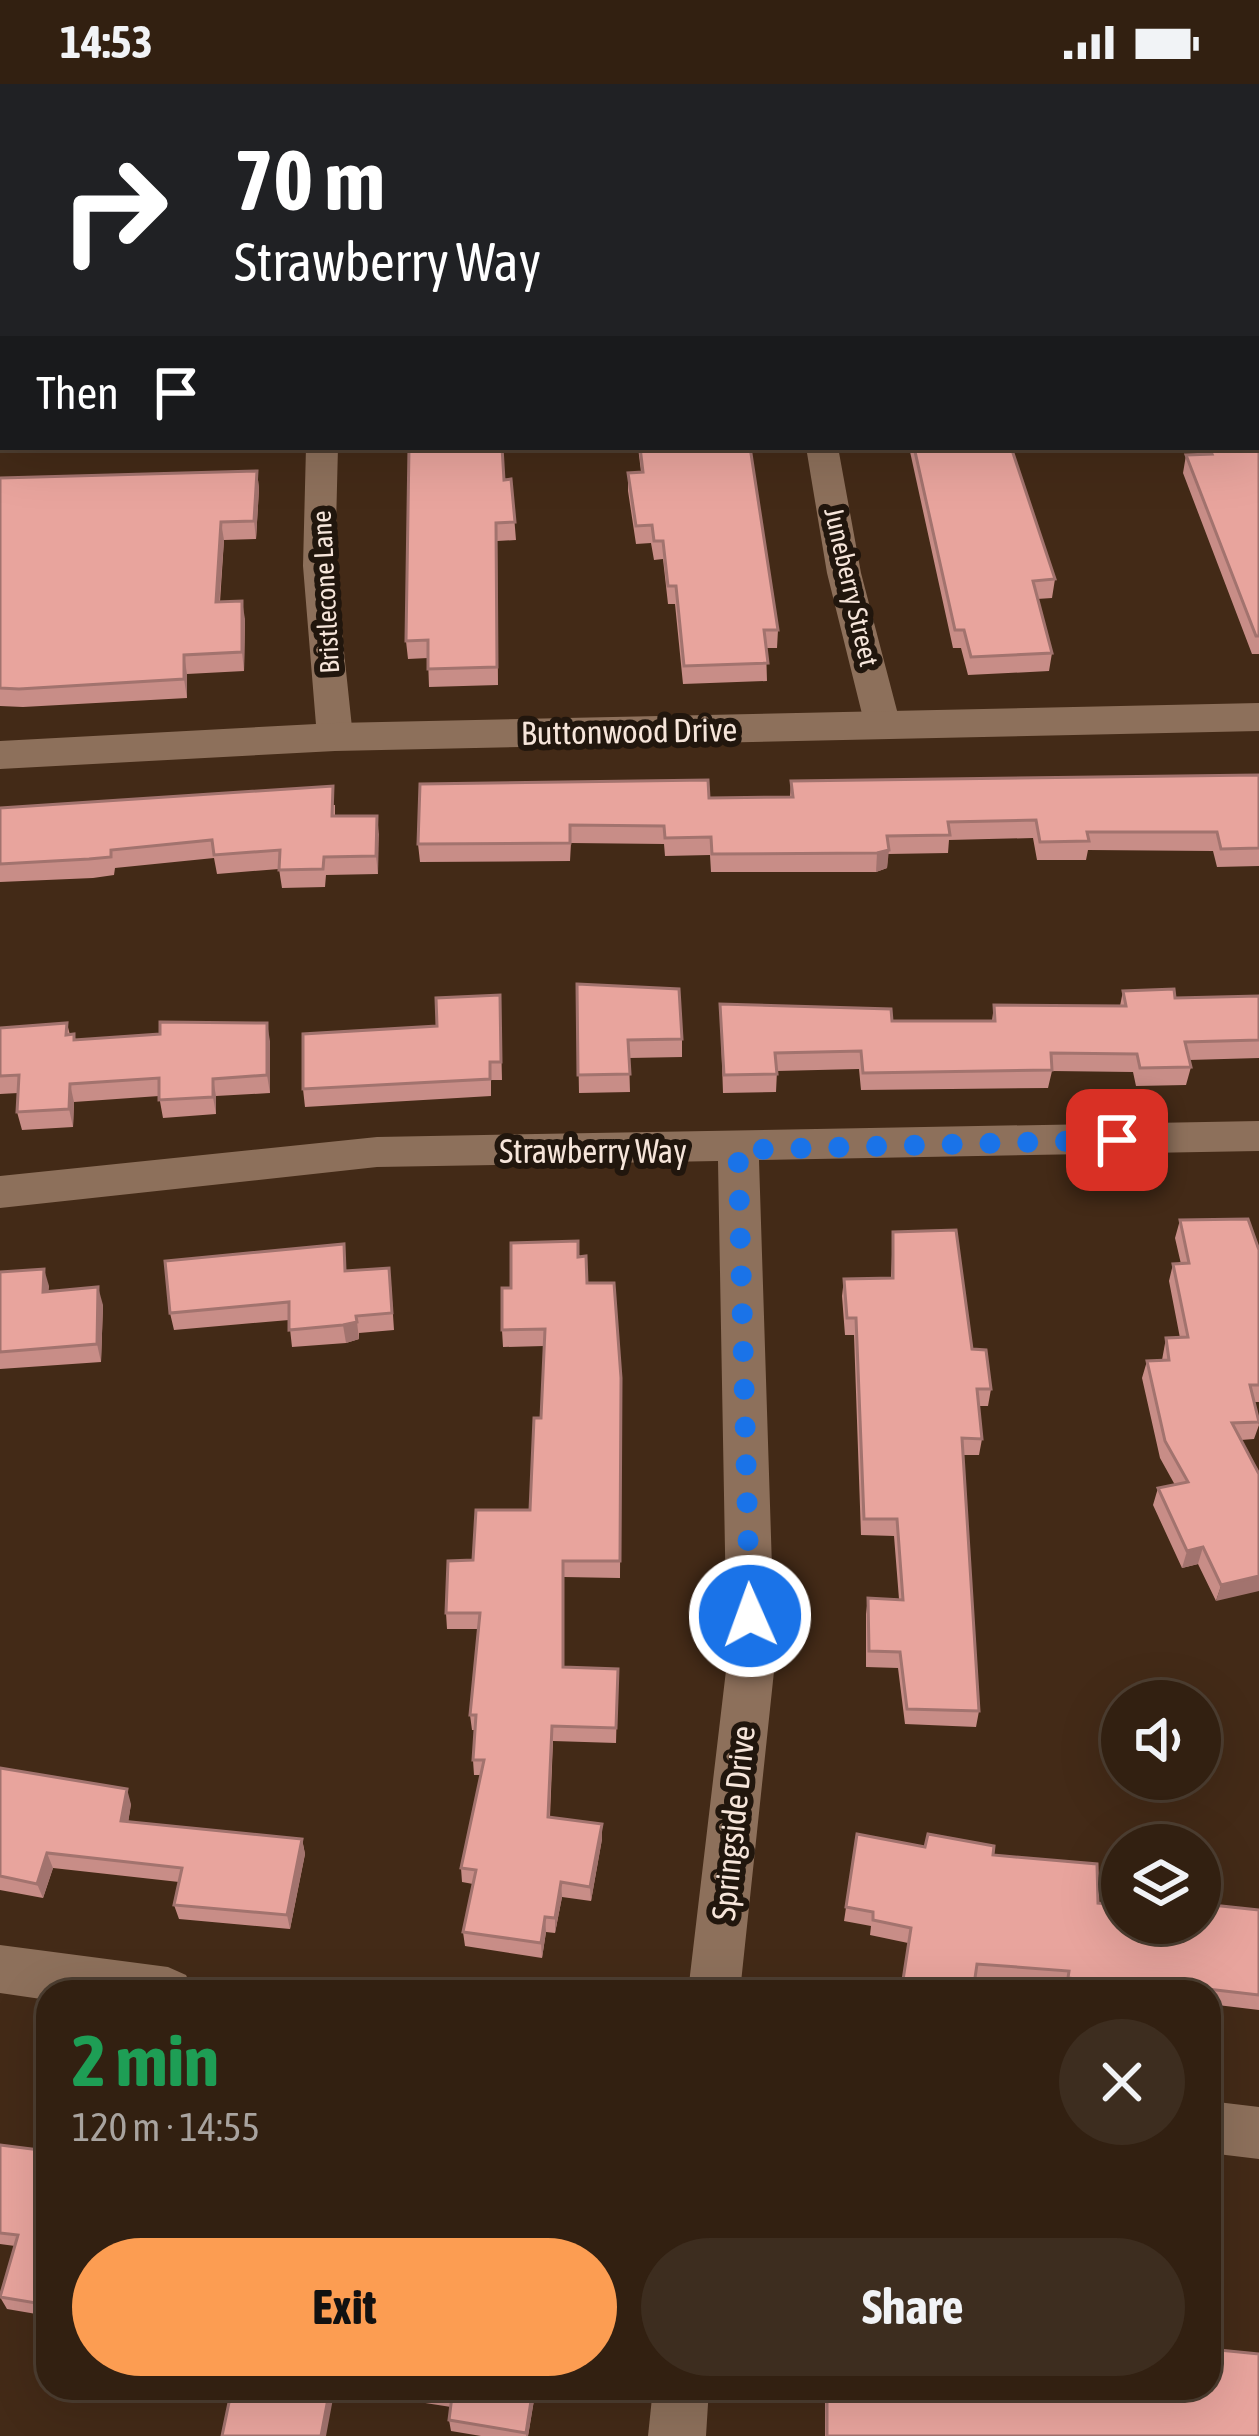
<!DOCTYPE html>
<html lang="en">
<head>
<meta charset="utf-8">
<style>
	body { margin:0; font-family:"Asap Condensed",sans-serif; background:#3d2d1f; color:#f1f3f6; height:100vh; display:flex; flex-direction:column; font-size:45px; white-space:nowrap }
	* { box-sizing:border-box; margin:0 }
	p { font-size:39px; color:#a8a39f }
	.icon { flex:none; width:66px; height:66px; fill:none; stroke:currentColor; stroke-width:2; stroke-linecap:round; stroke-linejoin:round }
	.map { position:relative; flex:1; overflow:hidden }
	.side { position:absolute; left:36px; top:1896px; width:1185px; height:420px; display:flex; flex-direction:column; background:#322011; border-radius:36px; box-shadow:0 12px 48px #0002,0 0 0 3px #4d3e31 }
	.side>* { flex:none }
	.guide { position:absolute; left:0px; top:0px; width:1260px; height:366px; box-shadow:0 12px 48px #0002,0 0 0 3px #4d3e31; background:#202124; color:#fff; overflow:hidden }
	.tools { position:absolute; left:1101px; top:1596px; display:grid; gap:24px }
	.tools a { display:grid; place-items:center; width:120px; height:120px; border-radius:50%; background:#322011; box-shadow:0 12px 48px #0002,0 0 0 3px #4d3e31; font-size:60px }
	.pin { position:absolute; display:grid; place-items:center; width:102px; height:102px; color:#fff; margin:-51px; border-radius:24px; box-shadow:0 6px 18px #0006 }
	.me { position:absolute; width:132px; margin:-66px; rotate:358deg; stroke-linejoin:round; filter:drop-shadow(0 0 9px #0008) }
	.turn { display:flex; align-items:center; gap:42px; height:252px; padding:0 36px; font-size:54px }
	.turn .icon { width:156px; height:156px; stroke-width:2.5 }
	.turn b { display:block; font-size:84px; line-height:102px }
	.then { display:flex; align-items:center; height:114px; padding:0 36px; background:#0003; gap:24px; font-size:45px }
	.round { display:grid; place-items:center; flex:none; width:126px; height:126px; border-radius:63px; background:#3d2d1f }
	.head { display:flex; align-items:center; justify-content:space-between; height:204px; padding:0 36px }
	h1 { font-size:72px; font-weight:700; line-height:90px; color:#1e9e55 }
	.cta { display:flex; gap:24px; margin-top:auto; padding:24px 36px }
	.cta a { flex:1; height:138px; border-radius:72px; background:#fc9d52; color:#111; font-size:48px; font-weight:700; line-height:138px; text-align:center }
	.cta a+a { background:#3d2d1f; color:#f1f3f6 }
	.status { display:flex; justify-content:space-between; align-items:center; height:84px; padding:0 60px; background:#322011; direction:ltr }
	.status svg { height:33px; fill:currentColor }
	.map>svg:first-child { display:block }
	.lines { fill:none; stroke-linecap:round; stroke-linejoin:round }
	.minor { fill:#8d705b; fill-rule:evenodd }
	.tertiary { fill:#8d705b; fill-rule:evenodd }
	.wall { fill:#c88d87 }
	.shaded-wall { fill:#a2736e }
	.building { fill:#e8a49d; stroke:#a2736e; stroke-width:3 }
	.route { stroke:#1a73e8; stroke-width:21; stroke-dasharray:0 37.8 }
	.labels { text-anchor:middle; stroke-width:12; stroke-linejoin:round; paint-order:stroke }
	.far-street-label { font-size:27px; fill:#f6e5da; stroke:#21160d }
	.street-label { font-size:33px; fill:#f6e5da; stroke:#21160d }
</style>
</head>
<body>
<div class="status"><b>14:53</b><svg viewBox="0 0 49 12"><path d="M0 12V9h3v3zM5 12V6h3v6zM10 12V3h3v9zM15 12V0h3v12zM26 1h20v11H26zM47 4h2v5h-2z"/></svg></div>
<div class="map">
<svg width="1259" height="2352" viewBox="0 0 1259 2352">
	<rect width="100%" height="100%" fill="#432a17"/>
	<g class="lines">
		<g class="minor">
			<rect x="770" y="0" width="26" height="3"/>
			<rect x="1212" y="0" width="26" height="3"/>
			<rect x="1257" y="108" width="2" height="22"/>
			<rect x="0" y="343" width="3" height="18"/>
			<polygon points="306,363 338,363 335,482 353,653 335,664 317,653 303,482"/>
			<polygon points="806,363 838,363 861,489 901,642 895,650 883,653 865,642 827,489"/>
			<polygon points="1259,1037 1259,1067 759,1076 775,1578 740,1908 688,1908 727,1578 718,1077 377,1083 0,1124 0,1092 377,1053"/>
			<polygon points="0,1861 168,1883 186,1891 194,1908 48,1908 48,1916 0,1909"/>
			<polygon points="1209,2017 1259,2023 1259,2075 1209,2069"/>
			<polygon points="653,2304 709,2304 706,2352 648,2352"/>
		</g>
		<polygon class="tertiary" points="1259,619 1259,647 335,667 0,685 0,657 335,639"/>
	</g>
	<g class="wall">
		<polygon points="3,91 3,318 0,318 0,92"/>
		<polygon points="1259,285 1259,570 1252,570 1183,389 1186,371 1201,371 1198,363 1257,363"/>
		<polygon points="638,363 750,363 778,546 777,564 766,564 767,597 683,600 675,520 668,520 663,475 654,476 651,459 636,460 628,407 628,389 641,388"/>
		<polygon points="909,363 1011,363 1055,495 1052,514 1037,515 1052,569 1049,587 968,591 961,564 953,564"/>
		<polygon points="257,387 259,405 256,455 224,456 220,518 245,535 244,587 187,590 187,614 23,623 0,622 0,394"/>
		<polygon points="511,395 516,456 497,457 498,601 429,603 428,574 408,575 406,557 504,396"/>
		<polygon points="1259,691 1259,782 1217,783 1213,767 1088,766 1086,776 1037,776 1033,754 949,756 948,769 888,770 887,784 876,788 711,788 710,771 665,772 664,760 571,759 570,777 420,778 418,760 709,714 790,713 791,697"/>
		<polygon points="335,721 335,732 377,732 378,790 326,791 325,803 282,804 279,785 217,790 214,774 115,784 114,791 93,794 0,798 0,724"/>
		<polygon points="577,900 682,955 682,973 629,974 630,1008 579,1009"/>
		<polygon points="1123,907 1175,914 1259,912 1259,974 1189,976 1191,983 1186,1001 1136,1002 1133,988 1052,987 1048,1004 861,1006 859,985 777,987 776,1008 723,1009 720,920 892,937 992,937 994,921 1120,922"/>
		<polygon points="500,911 502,996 491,996 491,1012 305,1023 303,1005"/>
		<polygon points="67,939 70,951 76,956 270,957 270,1009 216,1012 216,1030 163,1034 159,1012 74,1018 73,1043 22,1046 17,1028 18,1009 0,1010 0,944"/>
		<polygon points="1180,1136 1259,1166 1259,1318 1254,1318 1259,1341 1254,1355 1241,1356 1259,1390 1216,1517 1198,1480 1182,1484 1153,1421 1158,1404 1175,1401 1160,1374 1142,1294 1147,1277 1162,1276 1166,1254 1180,1254 1169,1197 1173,1180 1181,1180 1175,1154"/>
		<polygon points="893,1148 972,1265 991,1305 988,1322 979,1322 982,1355 979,1371 963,1371 979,1627 976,1643 905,1640 898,1584 866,1583 866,1530 868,1514 899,1515 894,1452 861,1451 854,1251 845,1251 842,1212 844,1195 891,1194"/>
		<polygon points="578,1173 621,1294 620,1494 564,1493 564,1584 618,1585 616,1659 553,1657 550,1733 602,1740 602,1755 591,1817 562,1813 555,1849 546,1848 542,1874 465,1862 463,1848 473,1800 462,1798 461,1784 481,1691 474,1691 473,1676 475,1646 472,1646 470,1631 478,1545 447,1545 446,1529 473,1476 530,1426 541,1334 544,1262 503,1263 502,1246 511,1204"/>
		<polygon points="347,1187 391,1201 394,1246 359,1249 359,1255 346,1259 292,1263 289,1236 174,1246 170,1229"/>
		<polygon points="0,1188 49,1202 48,1207 103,1221 101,1278 0,1285"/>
		<polygon points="0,1684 131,1720 128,1738 302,1755 305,1770 290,1845 179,1835 174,1821 179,1798 53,1784 43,1814 0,1806"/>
		<polygon points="857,1750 925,1763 993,1771 1098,1819 1200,1839 1200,1826 1202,1820 1259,1826 1259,1926 1209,1920 1209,1908 1064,1908 1064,1901 975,1894 973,1908 901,1908 908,1859 870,1851 871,1842 844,1837"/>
		<polygon points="0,2061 48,2067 48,2232 7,2225 0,2213 15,2162 0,2160"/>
		<polygon points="232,2304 536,2304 528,2352 481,2352 451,2347 449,2336 451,2323 335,2305"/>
		<polygon points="825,2304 1209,2304 1259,2352 825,2352"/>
	</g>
	<g class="shaded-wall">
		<polygon points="257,387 259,405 256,455 254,437"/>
		<polygon points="221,438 224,456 218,536 216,518"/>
		<polygon points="242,517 245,535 244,587 242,568"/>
		<polygon points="184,571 187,590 187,614 184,595"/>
		<polygon points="377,732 379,750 378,790 376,772"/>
		<polygon points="889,766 887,784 876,788 877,769"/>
		<polygon points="267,939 270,957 270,1009 267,991"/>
		<polygon points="213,995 216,1012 216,1030 213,1013"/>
		<polygon points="70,1000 74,1018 73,1043 69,1025"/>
		<polygon points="44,1185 49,1202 47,1225 43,1208"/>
		<polygon points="98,1203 103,1221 101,1278 97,1260"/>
		<polygon points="357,1238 359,1255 346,1259 343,1241"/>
		<polygon points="1203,1463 1198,1480 1182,1484 1187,1467"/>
		<polygon points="1259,1492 1259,1507 1216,1517 1221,1501"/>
		<polygon points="127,1705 131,1720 126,1752 121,1737"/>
		<polygon points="602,1740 602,1755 591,1817 590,1803"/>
		<polygon points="302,1755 305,1770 290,1845 287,1831"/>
		<polygon points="47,1769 53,1784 43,1814 37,1800"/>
		<polygon points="561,1798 562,1813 555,1849 555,1834"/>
		<polygon points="545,1833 546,1848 542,1874 541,1859"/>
		<polygon points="330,2304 335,2304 326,2352 321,2352"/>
		<polygon points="533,2304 536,2304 528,2352 526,2352"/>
	</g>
	<g class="building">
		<polygon points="0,0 297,0 296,3 3,3 3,86 0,72"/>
		<polygon points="430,0 522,0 521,3 430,3"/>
		<rect x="625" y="0" width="91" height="3"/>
		<polygon points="856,0 947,0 948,3 856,3"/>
		<polygon points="1074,0 1165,0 1166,3 1075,3"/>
		<polygon points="3,91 3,300 0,300 0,92"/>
		<polygon points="1257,281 1259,285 1259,552 1256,552 1186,371 1212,370 1209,363 1257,363"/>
		<polygon points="409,363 502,363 504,396 511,395 515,438 496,439 497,583 428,585 428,556 406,557"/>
		<polygon points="640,363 750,363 778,546 764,546 768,579 684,582 676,502 668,502 663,457 654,457 652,441 636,442 628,389 643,388"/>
		<polygon points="914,363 1011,363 1055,495 1033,497 1052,569 971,573 964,546 955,546"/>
		<polygon points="257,387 254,437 221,438 216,518 242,517 242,568 184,571 184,595 19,605 0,604 0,394"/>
		<polygon points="1259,691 1259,764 1221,765 1217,748 1087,748 1089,757 1040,758 1036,736 948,738 950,751 887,752 889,766 877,769 712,770 711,753 665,754 664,742 570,741 570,759 418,760 420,700 708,696 709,714 793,713 791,697"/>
		<polygon points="333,702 332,732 377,732 376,772 324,773 323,785 279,786 280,766 214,771 212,756 111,766 111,773 89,775 0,780 0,724"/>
		<polygon points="577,900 679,905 682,955 628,956 630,990 578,991"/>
		<polygon points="1174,905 1175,914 1259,912 1259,956 1185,958 1191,983 1140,984 1137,970 1051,969 1052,986 863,989 861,967 775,969 777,990 724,991 720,920 891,925 892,937 995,937 994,921 1126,922 1123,907"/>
		<polygon points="500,911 501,978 490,978 490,995 303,1005 303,950 437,942 436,914"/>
		<polygon points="160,938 267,939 267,991 213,995 213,1013 159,1016 159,994 70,1000 69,1025 17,1028 19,991 0,992 0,944 67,939 66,951 74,950 74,956 160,950"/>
		<polygon points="1248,1135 1259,1166 1259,1301 1250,1301 1259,1338 1232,1339 1259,1390 1259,1492 1221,1501 1203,1463 1187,1467 1158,1404 1188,1398 1165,1357 1147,1277 1169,1276 1166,1254 1188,1253 1173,1180 1189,1179 1180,1136"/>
		<polygon points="956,1146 972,1265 986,1266 991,1305 977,1305 982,1355 962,1354 979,1627 907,1625 900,1568 869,1567 868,1514 903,1516 897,1435 864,1435 856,1234 847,1234 844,1195 893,1194 893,1148"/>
		<polygon points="578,1157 578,1173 586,1172 587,1199 614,1199 621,1294 620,1477 563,1477 563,1583 618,1585 616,1644 552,1642 548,1733 602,1740 590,1803 561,1798 555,1834 545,1833 541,1859 463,1848 476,1786 461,1784 484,1676 473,1676 476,1631 470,1631 480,1529 446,1529 448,1477 473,1476 476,1426 530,1426 534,1334 541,1334 545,1245 502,1246 502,1204 511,1204 511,1159"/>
		<polygon points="344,1160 345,1187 389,1184 392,1229 356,1232 357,1238 343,1241 289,1246 289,1218 170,1229 165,1177"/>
		<polygon points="44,1185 43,1208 98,1203 97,1260 0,1268 0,1188"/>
		<polygon points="0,1684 127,1705 121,1737 302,1755 287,1831 174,1821 182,1784 47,1769 37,1800 0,1792"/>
		<polygon points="857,1750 925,1763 928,1750 994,1762 993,1771 1097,1780 1098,1819 1122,1821 1122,1839 1200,1839 1202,1820 1259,1826 1259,1911 1164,1900 1164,1908 1092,1908 1092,1897 1068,1894 1069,1887 977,1880 973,1908 962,1908 903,1896 911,1844 873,1836 873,1828 846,1823"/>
		<polygon points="0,2061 48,2067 48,2221 0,2213 18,2151 0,2149"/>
		<polygon points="1209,2265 1259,2270 1259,2352 827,2352 827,2304 1209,2304"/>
		<polygon points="232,2304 330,2304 321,2352 222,2352"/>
		<polygon points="399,2304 533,2304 526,2349 449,2336 452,2312"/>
	</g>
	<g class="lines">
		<polyline class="route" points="750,1532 738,1066 1117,1056"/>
	</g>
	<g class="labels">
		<g class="far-street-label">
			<text transform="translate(851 503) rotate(77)" y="9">Juneberry Street</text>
			<text transform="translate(326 508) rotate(-93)" y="9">Bristlecone Lane</text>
		</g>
		<g class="street-label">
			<text transform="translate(629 647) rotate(-1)" y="12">Buttonwood Drive</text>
			<text x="593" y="1079">Strawberry Way</text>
			<text transform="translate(733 1739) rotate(-84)" y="12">Springside Drive</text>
		</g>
	</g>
</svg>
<div class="tools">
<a><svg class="icon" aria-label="sound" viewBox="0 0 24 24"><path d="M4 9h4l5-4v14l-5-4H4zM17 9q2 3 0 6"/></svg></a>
<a><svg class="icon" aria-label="layers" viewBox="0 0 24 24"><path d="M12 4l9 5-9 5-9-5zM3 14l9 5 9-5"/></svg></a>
</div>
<div class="pin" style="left:1117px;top:1056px;background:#d93025"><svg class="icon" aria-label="arrive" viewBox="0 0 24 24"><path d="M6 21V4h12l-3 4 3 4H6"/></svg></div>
<svg class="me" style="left:750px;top:1532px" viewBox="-20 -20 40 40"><circle r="17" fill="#1a73e8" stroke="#fff" stroke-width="3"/><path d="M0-11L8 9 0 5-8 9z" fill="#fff"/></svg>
<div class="guide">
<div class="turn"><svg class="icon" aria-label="right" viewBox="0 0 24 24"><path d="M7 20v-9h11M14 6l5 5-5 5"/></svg><div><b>70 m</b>Strawberry Way</div></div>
<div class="then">Then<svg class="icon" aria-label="arrive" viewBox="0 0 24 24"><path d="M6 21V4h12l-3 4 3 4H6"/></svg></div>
</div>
<section class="side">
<div class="head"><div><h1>2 min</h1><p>120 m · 14:55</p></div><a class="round"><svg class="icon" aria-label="close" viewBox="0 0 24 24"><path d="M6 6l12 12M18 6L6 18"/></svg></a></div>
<div class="cta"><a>Exit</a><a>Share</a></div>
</section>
</div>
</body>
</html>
